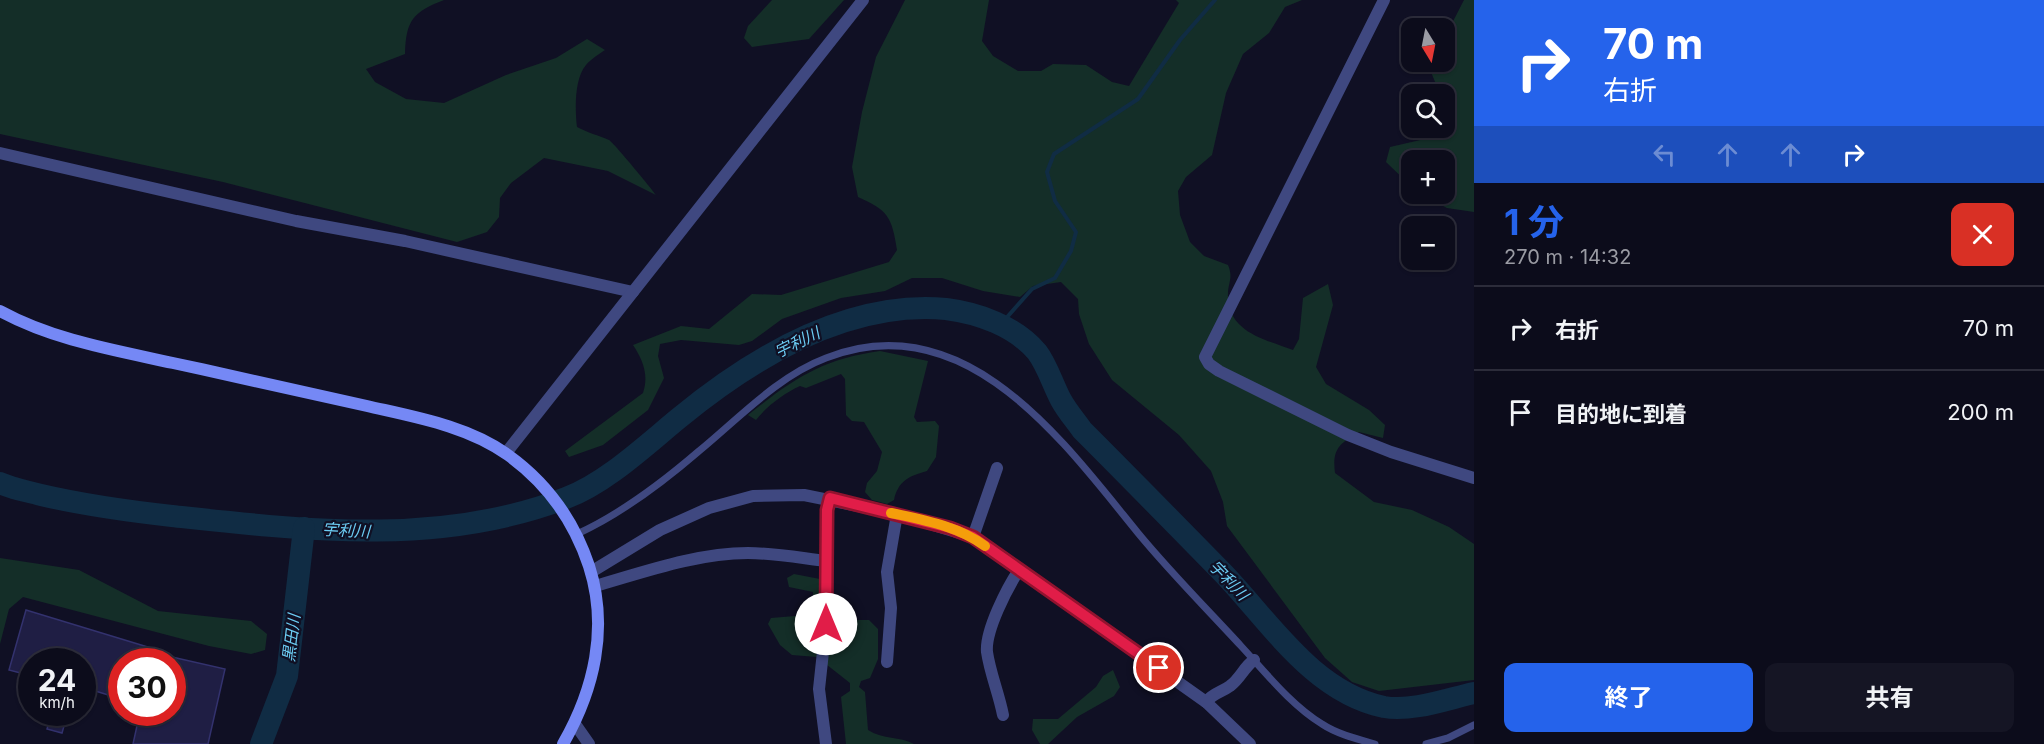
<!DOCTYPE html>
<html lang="ja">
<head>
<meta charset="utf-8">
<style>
	body { margin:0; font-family:Inter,"Noto Sans JP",sans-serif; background:#151524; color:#f1f3f6; height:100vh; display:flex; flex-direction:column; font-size:22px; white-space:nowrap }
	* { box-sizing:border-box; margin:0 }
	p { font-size:20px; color:#9a9ba3 }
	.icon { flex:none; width:33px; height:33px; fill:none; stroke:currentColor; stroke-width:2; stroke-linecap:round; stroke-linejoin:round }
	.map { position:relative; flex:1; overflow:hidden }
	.sheet { display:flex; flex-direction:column; background:#0c0c1b; width:570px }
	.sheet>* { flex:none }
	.hud { background:#2563eb; color:#fff; overflow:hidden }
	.needle { width:39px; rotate:170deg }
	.controls { position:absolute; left:1401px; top:18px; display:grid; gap:12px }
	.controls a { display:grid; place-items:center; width:54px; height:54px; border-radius:12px; background:#0c0c1b; box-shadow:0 2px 4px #0004,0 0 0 2px #2c2c3a; font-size:30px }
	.speed { position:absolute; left:18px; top:648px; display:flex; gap:12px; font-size:30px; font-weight:700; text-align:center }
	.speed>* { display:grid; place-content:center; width:78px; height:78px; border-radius:50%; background:#0c0c1b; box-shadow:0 2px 4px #0004,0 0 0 2px #2c2c3a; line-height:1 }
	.speed small { font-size:15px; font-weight:400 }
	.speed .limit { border:9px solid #d22; background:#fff; color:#111 }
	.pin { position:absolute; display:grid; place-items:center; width:51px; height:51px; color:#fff; margin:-26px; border:3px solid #fff; border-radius:50%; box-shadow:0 2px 6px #0007 }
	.me { position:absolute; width:66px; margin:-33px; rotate:0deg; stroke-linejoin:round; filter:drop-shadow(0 0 4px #0008) }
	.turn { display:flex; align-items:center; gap:21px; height:126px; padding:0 30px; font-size:27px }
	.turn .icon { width:78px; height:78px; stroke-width:2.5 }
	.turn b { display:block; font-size:42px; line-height:51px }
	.lanes { display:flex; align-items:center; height:57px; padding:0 30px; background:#0003; justify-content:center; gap:30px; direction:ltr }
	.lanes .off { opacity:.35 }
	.round { display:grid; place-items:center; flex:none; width:63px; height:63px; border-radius:12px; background:#151524 }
	.summary { display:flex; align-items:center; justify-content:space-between; height:102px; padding:0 30px }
	h1 { font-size:36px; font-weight:700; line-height:45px; color:#2563eb }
	.action { display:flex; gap:12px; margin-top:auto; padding:12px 30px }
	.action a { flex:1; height:69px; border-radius:12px; background:#2563eb; color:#fff; font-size:24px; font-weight:700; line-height:69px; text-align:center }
	.action a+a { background:#151524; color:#f1f3f6 }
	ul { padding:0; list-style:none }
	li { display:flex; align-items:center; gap:18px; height:84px; padding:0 30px; border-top:2px solid #2c2c3a }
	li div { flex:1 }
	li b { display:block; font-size:22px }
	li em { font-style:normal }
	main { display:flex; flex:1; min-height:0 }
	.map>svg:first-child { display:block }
	.green { fill:#142e28 }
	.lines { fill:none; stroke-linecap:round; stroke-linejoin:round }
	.stream { stroke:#102c44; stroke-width:4 }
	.river { stroke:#102c44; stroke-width:22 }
	.building { fill:#1f1e44; stroke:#33326e; stroke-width:1.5 }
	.lane { stroke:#3f4880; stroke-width:7 }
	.street { stroke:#3f4880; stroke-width:12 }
	.secondary { stroke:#7588f5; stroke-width:12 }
	.route-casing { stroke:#92132f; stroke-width:15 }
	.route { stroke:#e11d48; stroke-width:10 }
	.slow { stroke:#f59e0b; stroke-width:10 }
	.labels { text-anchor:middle; stroke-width:4.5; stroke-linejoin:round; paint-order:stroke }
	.water-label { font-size:16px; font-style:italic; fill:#6ccdf4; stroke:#101024 }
</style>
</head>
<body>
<main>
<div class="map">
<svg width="1474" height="744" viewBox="0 0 1474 744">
	<rect width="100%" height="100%" fill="#101024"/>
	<g class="green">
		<path d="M0,0H444C413,12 406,20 405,54L366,69L375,82L406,99L444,103L506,75L556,58L587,39L605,50C599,54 591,59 586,65C574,79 575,111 577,127C588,133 598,135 609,140C613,142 652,189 656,195L608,171L544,158L511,183L500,198L499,217L487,232L457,242L223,182L0,134Z"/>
		<polygon points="772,0 844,0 809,39 752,47 744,38 748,26"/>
		<path d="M905,0H989L982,41L993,56L1018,71H1041L1053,64L1086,65L1112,82L1129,86L1179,3L1176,0H1302L1285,7L1269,33L1243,54L1226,93L1212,155L1186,177L1178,191L1180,215L1190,242L1204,256L1228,265C1233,277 1229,281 1228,292C1226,332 1264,339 1293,350L1299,339L1303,298L1328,284L1333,305L1316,367L1326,384L1369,410L1385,425L1383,438L1359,432C1339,444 1332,449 1335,473L1374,502L1412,510L1449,527L1474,544V680L1379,691L1352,682L1325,658L1227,526L1223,502L1211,471L1179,435L1112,380L1089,344L1079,314L1078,299L1061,282L1033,286L1020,297L983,291L942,278H912L885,291L841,298L782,319L752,341L739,345L681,340L660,344L658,356L664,378L648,410L603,445L569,457L565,451L643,393C649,375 643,360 633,345L681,326L709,329L752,294L781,295L889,262L897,250C892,217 888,210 858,197L852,167L862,112L876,57Z"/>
		<polygon points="1464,0 1474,0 1474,212 1447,208 1420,194 1444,194 1444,160 1412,160 1411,186 1386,162 1390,147 1429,138 1437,128 1444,128 1444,94 1440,94 1431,72 1434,62 1444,62 1445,37"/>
		<path d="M880,351L928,361L914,417L917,422L935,421L939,426L936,457L927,471C909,476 898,481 894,500L887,504L872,500L865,492L867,483L877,471L882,452L864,422L852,421L846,415L845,379L841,374L806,388L800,386C783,394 767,406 756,420L748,415C793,379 822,359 880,351Z"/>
		<polygon points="0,558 79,570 158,611 251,621 267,634 265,650 251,654 209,646 23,597 9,609 0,644"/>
		<path d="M794,574L820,579L823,616L835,620H869L878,629V659L870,678L861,681L859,687L865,692L868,730C884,740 899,736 914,744H846L841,697L850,691V683L817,657L792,655L780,645L768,624L771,618L807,615L813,610V592L789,587L787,578Z"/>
		<polygon points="1113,670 1120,687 1114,696 1077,717 1048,744 1040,744 1032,730 1033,719 1058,719 1096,687 1103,676"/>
	</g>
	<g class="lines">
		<polyline class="stream" points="1001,324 1032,289 1055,278 1071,251 1076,232 1055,201 1047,172 1054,154 1138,99 1180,40 1215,0"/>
		<g class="river">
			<path d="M0,483C13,489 27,491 41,495C84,505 127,511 172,516C303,530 439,547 566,498C606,483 646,445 679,418C752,358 848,300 946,309C978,313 1015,326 1037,352C1047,365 1053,385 1061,400C1067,411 1075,420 1082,430C1129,477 1176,525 1223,573C1270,622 1313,692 1384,707C1412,712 1447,699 1474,693"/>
			<polyline points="261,744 287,676 304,528"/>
		</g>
	</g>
	<g class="building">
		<polygon points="26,610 151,648 149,652 171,657 171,662 122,662 122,674 115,697 82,687 82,658 49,648 46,662 32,662 32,676 9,670"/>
		<polygon points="172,657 225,669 208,744 133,744 140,712 172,712"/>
		<polygon points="52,712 68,712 62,733 47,729"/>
	</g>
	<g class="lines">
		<g class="lane">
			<path d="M577,534C621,514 663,482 699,451C738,419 778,376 826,358C965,303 1063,441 1138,533C1171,573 1207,609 1241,646C1266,673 1291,705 1322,724C1337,734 1357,739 1375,744"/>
			<polyline points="1426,744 1448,738 1474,725"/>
		</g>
		<g class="street">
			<polyline points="1384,0 1205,357 1209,364 1219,371 1348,435 1391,452 1474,478"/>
			<polyline points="0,153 296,221 405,241 633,292"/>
			<polyline points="506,453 863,0"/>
			<polyline points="973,537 997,468"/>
			<polyline points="591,572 660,530 709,508 753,496 804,495 897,514 973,537 1206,702 1250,744"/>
			<path d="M595,586C644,572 697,553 748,553C774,553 801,558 827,561"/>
			<polyline points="887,662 891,608 887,572 897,514"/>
			<path d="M1206,702C1213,693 1222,692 1230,686C1240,679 1244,667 1254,660"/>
			<path d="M1003,715C999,694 990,673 987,652C985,631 1007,588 1019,570"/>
			<polyline points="575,724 589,744"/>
			<polyline points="826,744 819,689 826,624 827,510 830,498"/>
		</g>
		<path class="secondary" d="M0,311C53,340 114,350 173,363C238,377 303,392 367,406C415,417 468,426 508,455C547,483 574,521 589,566C609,628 594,690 563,744"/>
	</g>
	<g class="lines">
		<defs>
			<polyline id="route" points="826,624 827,510 830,498 950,528 973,537 1159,668"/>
		</defs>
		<use href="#route" class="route-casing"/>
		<use href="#route" class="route"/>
		<path class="slow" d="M891,513C923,520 958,526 985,546"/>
	</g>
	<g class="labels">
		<g class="water-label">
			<text transform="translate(797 342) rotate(-26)" y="6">宇利川</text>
			<text transform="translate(346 530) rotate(3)" y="6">宇利川</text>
			<text transform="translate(1229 580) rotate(46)" y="6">宇利川</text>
			<text transform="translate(291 638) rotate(-83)" y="6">黒田川</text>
		</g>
	</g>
</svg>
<div class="controls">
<a><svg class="needle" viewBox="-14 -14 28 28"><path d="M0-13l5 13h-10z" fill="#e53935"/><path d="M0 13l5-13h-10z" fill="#9a9ba3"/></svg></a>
<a><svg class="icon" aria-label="search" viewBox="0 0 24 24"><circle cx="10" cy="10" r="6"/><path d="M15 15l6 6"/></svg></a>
<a>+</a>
<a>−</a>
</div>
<div class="speed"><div>24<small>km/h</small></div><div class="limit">30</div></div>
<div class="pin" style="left:1159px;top:668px;background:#d93025"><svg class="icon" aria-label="arrive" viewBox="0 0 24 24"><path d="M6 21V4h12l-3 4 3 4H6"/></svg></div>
<svg class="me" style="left:826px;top:624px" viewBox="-20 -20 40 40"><circle r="19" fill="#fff"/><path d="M0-13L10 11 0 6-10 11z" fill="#e11d48"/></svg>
</div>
<section class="sheet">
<div class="hud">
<div class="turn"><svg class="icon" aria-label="right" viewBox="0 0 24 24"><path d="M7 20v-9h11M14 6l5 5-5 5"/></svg><div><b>70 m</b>右折</div></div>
<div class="lanes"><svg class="icon off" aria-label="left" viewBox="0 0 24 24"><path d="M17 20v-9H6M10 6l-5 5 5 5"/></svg><svg class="icon off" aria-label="ahead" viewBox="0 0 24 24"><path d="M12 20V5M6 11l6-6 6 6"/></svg><svg class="icon off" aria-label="ahead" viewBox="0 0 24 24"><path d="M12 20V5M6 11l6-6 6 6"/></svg><svg class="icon" aria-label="right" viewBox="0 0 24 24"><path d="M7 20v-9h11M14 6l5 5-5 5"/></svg></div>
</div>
<div class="summary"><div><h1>1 分</h1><p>270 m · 14:32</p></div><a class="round" style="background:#d93025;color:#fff"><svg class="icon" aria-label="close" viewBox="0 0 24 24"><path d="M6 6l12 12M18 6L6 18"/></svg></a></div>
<ul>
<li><svg class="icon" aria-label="right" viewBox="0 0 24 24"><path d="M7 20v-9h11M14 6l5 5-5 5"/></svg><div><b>右折</b></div><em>70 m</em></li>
<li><svg class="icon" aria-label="arrive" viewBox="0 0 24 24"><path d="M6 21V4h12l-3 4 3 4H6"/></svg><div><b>目的地に到着</b></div><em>200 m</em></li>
</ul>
<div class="action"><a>終了</a><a>共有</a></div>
</section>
</main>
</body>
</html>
